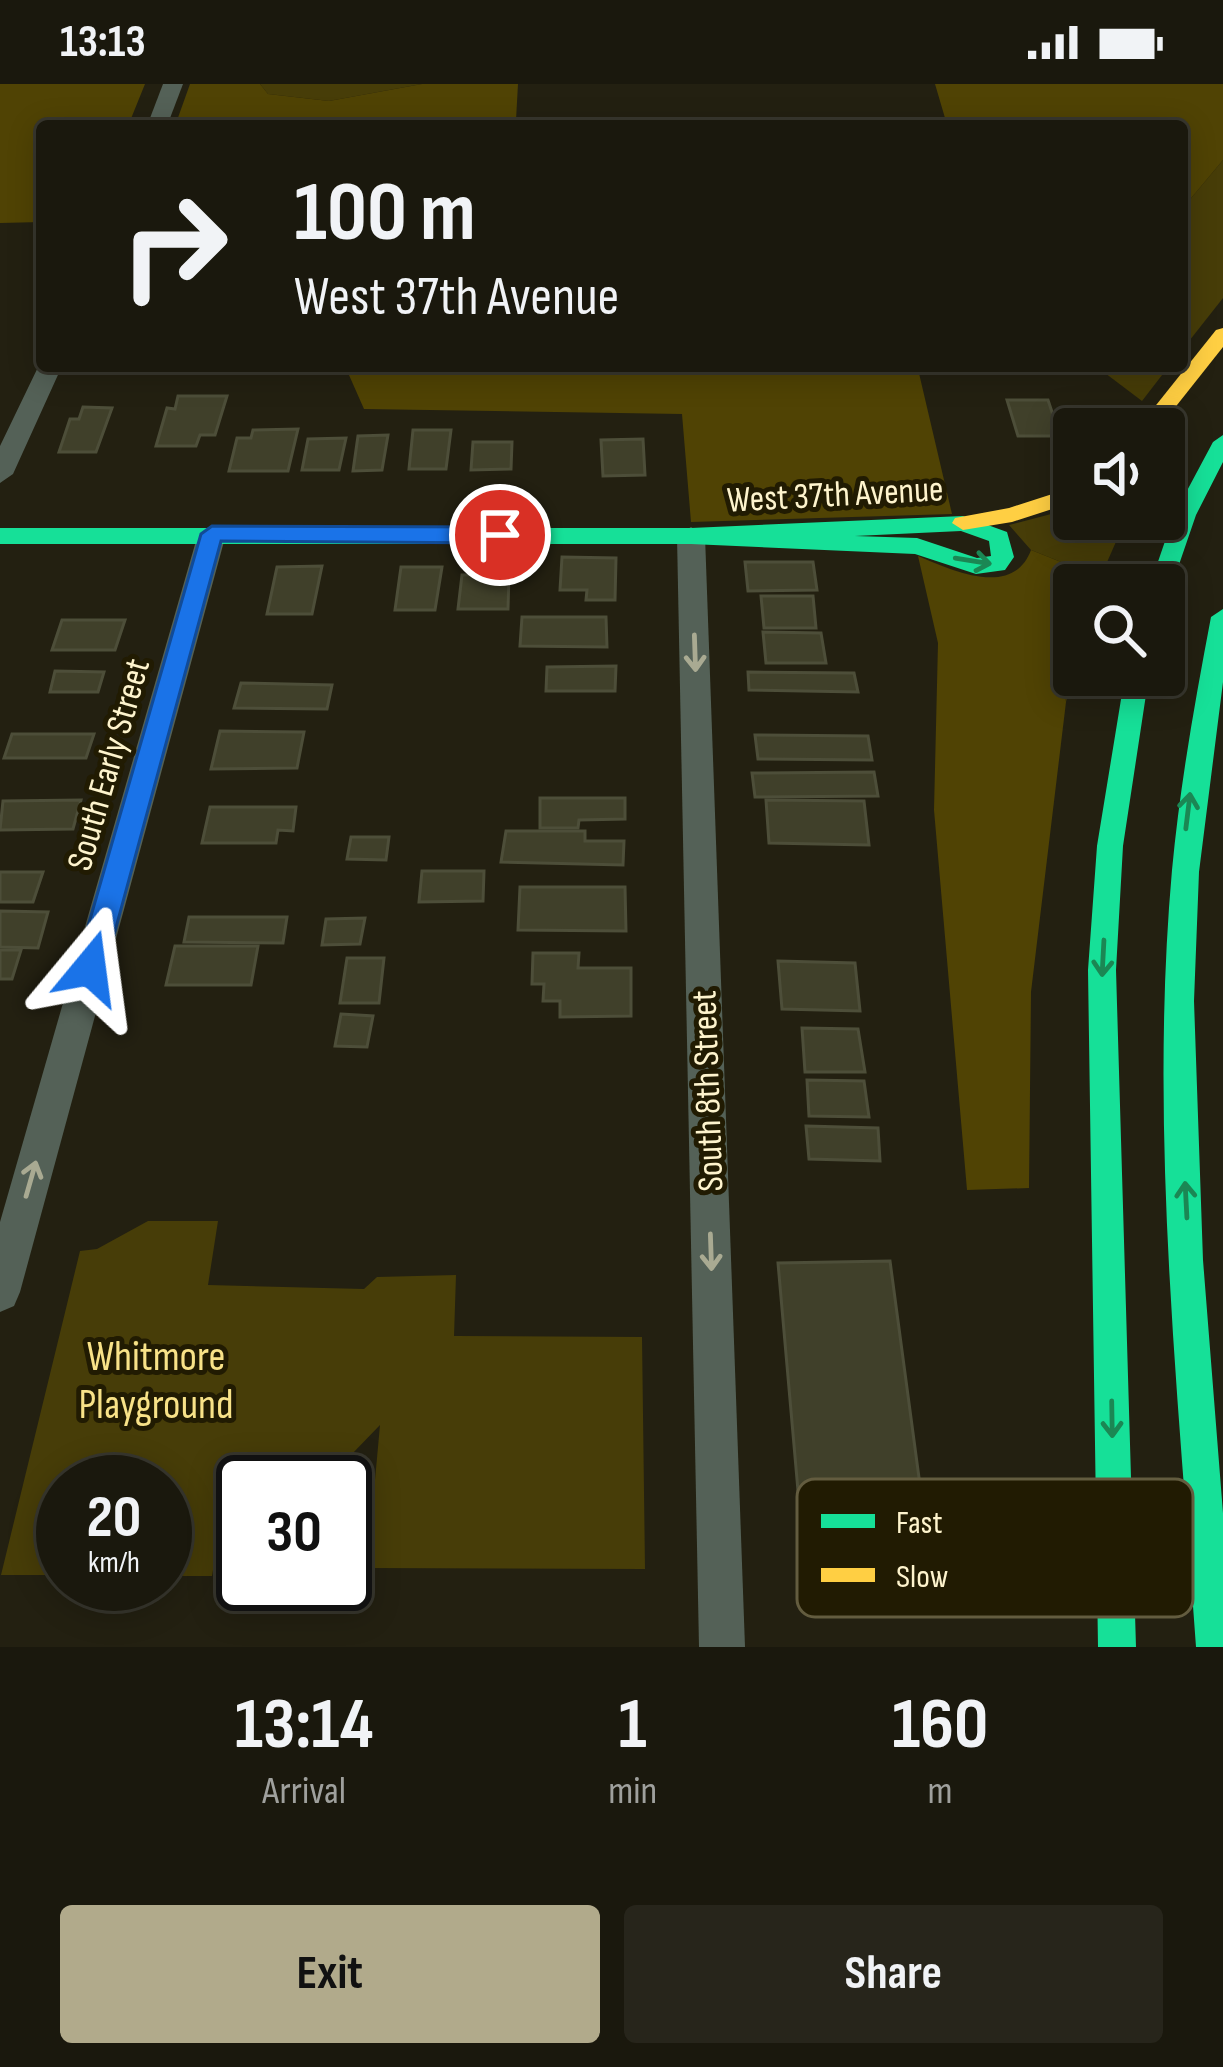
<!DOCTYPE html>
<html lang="en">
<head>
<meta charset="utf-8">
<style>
	body { margin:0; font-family:"Sofia Sans Condensed",sans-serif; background:#27251b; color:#f1f3f6; height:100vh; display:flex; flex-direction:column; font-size:45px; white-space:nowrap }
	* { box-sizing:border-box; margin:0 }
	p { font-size:39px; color:#9fa09d }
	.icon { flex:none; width:66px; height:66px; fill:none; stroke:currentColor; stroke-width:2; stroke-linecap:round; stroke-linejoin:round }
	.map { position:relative; height:1563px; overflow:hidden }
	.drawer { display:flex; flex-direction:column; background:#1a180d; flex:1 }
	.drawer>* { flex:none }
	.guide { position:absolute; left:36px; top:36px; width:1152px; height:252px; border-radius:12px; box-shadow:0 6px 30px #0003,0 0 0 3px #38372e; background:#1a180d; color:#f1f3f6; overflow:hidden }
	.controls { position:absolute; left:1053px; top:324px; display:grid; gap:24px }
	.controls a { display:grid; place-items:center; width:132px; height:132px; border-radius:12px; background:#1a180d; box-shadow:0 6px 30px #0003,0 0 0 3px #38372e; font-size:60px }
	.speed { position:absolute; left:36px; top:1371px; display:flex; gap:24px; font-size:60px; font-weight:700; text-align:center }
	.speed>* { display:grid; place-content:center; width:156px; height:156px; border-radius:50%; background:#1a180d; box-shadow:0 6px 30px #0003,0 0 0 3px #38372e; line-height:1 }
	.speed small { font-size:30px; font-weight:400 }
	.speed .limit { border:6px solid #111; border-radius:18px; background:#fff; color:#111 }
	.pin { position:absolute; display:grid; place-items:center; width:102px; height:102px; color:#fff; margin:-51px; border:6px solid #fff; border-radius:50%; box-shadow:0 3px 12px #0007 }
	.me { position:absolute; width:132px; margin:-66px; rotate:16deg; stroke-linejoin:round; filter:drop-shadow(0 0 9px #0008) }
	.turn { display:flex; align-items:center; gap:42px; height:252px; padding:0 60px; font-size:54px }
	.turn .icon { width:156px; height:156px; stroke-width:2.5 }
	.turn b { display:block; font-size:84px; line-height:102px }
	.eta { display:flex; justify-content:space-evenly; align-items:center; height:204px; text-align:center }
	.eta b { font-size:72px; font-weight:700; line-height:84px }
	.button { display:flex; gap:24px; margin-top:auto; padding:24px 60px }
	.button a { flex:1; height:138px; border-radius:12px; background:#b1aa8b; color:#111; font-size:48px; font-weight:700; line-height:138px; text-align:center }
	.button a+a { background:#27251b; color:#f1f3f6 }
	.status { display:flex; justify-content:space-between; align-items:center; height:84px; padding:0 60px; background:#1a180d; direction:ltr }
	.status svg { height:33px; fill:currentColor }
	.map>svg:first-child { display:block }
	.green { fill:#473d08 }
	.forest { fill:#504304 }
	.building { fill:#40402a; stroke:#4d4e39; stroke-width:3 }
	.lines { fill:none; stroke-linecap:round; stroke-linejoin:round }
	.street { fill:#546157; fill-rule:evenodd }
	.fast { fill:#16e098; fill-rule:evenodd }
	.slow { fill:#ffcf43; fill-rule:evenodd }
	.oneway { stroke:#1b8754 }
	.oneway2 { stroke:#a9aa92 }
	.route { fill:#1a73e8; stroke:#114b97; stroke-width:3 }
	.labels { text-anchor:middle; stroke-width:10; stroke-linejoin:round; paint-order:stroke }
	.street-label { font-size:36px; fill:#fef4cd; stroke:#211b02 }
	.near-park-label { font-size:42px; fill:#f8e288; stroke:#211b02 }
	.key { fill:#211b02; stroke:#635c3f; stroke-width:3 }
	.key-label { font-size:33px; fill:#fef4cd }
</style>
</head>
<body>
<div class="status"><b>13:13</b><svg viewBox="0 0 49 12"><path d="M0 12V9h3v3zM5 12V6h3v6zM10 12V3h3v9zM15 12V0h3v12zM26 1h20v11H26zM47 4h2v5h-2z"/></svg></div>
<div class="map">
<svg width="1223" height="1563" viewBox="0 0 1223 1563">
	<rect width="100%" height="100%" fill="#232011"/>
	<g class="green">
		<polygon points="260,0 422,0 329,17 268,10"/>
		<polygon points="1223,76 1223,214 1182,266 1182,125"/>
		<polygon points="1106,282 1169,282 1142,317 1101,286"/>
		<polygon points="1074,424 1074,435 1126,435 1097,501 1074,501 1074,587 1066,618 1056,561 1064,512 1061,478 1031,466 1009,441"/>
		<polygon points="148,1137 218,1137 208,1201 364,1205 377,1193 456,1191 454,1252 642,1253 645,1485 367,1484 380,1341 351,1371 335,1376 231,1377 212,1492 165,1492 165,1398 63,1398 63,1491 1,1491 80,1167 97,1165"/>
	</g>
	<g class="forest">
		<polygon points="0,0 145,0 128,42 42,42 42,138 0,139"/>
		<polygon points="190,0 260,0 268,10 329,17 422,0 518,0 516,36 945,34 935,0 1223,0 1223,76 1182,125 1182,42 175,42"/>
		<polygon points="345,282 1106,282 918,285 952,430 691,438 682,330 364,325"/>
		<path d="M1031,466L1061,478L1064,512L1056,561L1066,618L1031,908L1029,1104L967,1106L934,726L938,559L918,472C951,486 1013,515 1031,466Z"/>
	</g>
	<g class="building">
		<polygon points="178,312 227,312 215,351 200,351 196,362 156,362 167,324 175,325"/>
		<polygon points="1007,316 1048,316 1060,352 1018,352"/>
		<polygon points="83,323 112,324 96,368 59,368 70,335 79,335"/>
		<polygon points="298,345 288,387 229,387 237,354 251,354 253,346"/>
		<polygon points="413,346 451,346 446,385 409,385"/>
		<polygon points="388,351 382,386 353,387 358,352"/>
		<polygon points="346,354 339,386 302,386 308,355"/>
		<polygon points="643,355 645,391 603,392 601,356"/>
		<polygon points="473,358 512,358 511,385 471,386"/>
		<polygon points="562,473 616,474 615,516 586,516 587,506 560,506"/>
		<polygon points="745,478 813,478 817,506 748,507"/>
		<polygon points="322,482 312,530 267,530 277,483"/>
		<polygon points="401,483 442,483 435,526 395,526"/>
		<polygon points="509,490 508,525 458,525 462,491"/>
		<polygon points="761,512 813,512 816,544 764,544"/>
		<polygon points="522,533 606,533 607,563 520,562"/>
		<polygon points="62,536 125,536 115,566 52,566"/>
		<polygon points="763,548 821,549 826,579 766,579"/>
		<polygon points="616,582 615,607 546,607 547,583"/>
		<polygon points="55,587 104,588 98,608 50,608"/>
		<polygon points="748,588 854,589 858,608 749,606"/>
		<polygon points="241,599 332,601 327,625 234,624"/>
		<polygon points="220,647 304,648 297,684 211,685"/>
		<polygon points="12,650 94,650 86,674 4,674"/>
		<polygon points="755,651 868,652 872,676 758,675"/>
		<polygon points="874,688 878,712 755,713 752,689"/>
		<polygon points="540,714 625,714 625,735 579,736 578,744 540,744"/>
		<polygon points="81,716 73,745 0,746 3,717"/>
		<polygon points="766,716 864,717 869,761 769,759"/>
		<polygon points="210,723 296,723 293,747 278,746 276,759 202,759"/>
		<polygon points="506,747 585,747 585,757 624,757 623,781 501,778"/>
		<polygon points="351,753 389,753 386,776 347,775"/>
		<polygon points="422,787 484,787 483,817 419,818"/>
		<polygon points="0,788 43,788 33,818 0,818"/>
		<polygon points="520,803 625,803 626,847 518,846"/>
		<polygon points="0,827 48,828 38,864 0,863"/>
		<polygon points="189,833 287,833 283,859 184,858"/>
		<polygon points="365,834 360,860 322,861 326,835"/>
		<polygon points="175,862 258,862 251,901 166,901"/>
		<polygon points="0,866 21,866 12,895 0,895"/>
		<polygon points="533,869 579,869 578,884 631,884 631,932 560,933 560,917 543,917 544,900 532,900"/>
		<polygon points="347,874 384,874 379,919 340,919"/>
		<polygon points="778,877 855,879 860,927 782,925"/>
		<polygon points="341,930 373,932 367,963 335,962"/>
		<polygon points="802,944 858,945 865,988 805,988"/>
		<polygon points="807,996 864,997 869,1033 809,1032"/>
		<polygon points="806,1042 878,1044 880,1077 809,1075"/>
		<polygon points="890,1177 930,1476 804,1475 778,1179"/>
	</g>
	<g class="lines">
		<g class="street">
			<polygon points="163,0 183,0 167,42 147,42"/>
			<polygon points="41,277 42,282 62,282 13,390 0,399 0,362"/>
			<polygon points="212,441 226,450 20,1208 14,1222 0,1228 0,1138 198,450"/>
			<polygon points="691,443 705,452 745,1563 699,1563 677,452"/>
		</g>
		<g class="fast">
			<polygon points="1223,351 1223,378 1196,431 1172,501 1164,508 1164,501 1150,501 1174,431 1213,358"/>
			<path d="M963,432L1007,448L1014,473L1005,486L976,490L915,470L691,460H0V444H691ZM961,447L989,457L991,472L977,474L917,454L855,452Z"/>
			<path d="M1223,525V598L1199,788L1194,917L1203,1176L1223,1429V1563H1196C1178,1306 1149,1044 1172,786C1180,701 1195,617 1211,533Z"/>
			<polygon points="1125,591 1149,591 1123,762 1116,886 1136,1563 1098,1563 1088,886 1097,762"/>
		</g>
		<g class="slow">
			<polygon points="1223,244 1223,263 1158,345 1137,345 1216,246"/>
			<polygon points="1074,403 1074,418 1012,438 963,446 952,439 955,434 1009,424"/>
		</g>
	</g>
	<defs><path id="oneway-shaft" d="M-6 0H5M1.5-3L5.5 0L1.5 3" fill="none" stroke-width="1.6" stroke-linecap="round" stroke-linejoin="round" transform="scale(3)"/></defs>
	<g class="oneway">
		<use href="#oneway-shaft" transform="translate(973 477) rotate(9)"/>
		<use href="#oneway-shaft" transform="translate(1188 727) rotate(-83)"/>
		<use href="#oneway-shaft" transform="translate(1103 874) rotate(93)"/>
		<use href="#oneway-shaft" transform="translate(1186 1116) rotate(-93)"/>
		<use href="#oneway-shaft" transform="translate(1112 1335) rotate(89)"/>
	</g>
	<g class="oneway2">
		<use href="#oneway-shaft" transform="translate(695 569) rotate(88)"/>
		<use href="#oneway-shaft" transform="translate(31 1095) rotate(-74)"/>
		<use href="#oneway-shaft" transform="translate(711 1168) rotate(88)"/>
	</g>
	<polygon class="route" points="212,442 500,443 511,451 500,459 221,457 105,884 100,893 90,896 80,893 76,884 201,450"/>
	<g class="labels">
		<g class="street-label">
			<text transform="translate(835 409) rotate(-3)" y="13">West 37th Avenue</text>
			<text transform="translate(107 680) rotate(-74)" y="13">South Early Street</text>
			<text transform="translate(706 1007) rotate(-92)" y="13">South 8th Street</text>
		</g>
		<g class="near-park-label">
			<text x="156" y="1286">Whitmore<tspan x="156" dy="48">Playground</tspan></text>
		</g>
	</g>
	<rect x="797" y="1395" width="396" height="138" rx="18" class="key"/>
	<rect x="821" y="1430" width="54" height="14" fill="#16e098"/>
	<rect x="821" y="1484" width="54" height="14" fill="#ffcf43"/>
	<g class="key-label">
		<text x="896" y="1449">Fast</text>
		<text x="896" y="1503">Slow</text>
	</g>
</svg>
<div class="controls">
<a><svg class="icon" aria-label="sound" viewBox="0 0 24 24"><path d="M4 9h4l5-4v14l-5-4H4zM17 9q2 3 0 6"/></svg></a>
<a><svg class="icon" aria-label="search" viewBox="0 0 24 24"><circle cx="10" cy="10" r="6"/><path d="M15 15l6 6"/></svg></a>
</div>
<div class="speed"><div>20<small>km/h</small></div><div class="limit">30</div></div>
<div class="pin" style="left:500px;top:451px;background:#d93025"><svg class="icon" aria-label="arrive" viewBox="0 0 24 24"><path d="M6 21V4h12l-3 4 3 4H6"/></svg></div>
<svg class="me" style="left:90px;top:884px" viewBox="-20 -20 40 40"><path d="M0-17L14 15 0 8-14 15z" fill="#1a73e8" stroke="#fff" stroke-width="4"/></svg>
<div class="guide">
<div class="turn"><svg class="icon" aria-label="right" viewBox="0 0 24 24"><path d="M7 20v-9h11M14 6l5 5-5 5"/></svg><div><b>100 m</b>West 37th Avenue</div></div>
</div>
</div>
<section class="drawer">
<div class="eta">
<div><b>13:14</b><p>Arrival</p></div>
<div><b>1</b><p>min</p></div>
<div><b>160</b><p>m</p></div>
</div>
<div class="button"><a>Exit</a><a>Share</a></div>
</section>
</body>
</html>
